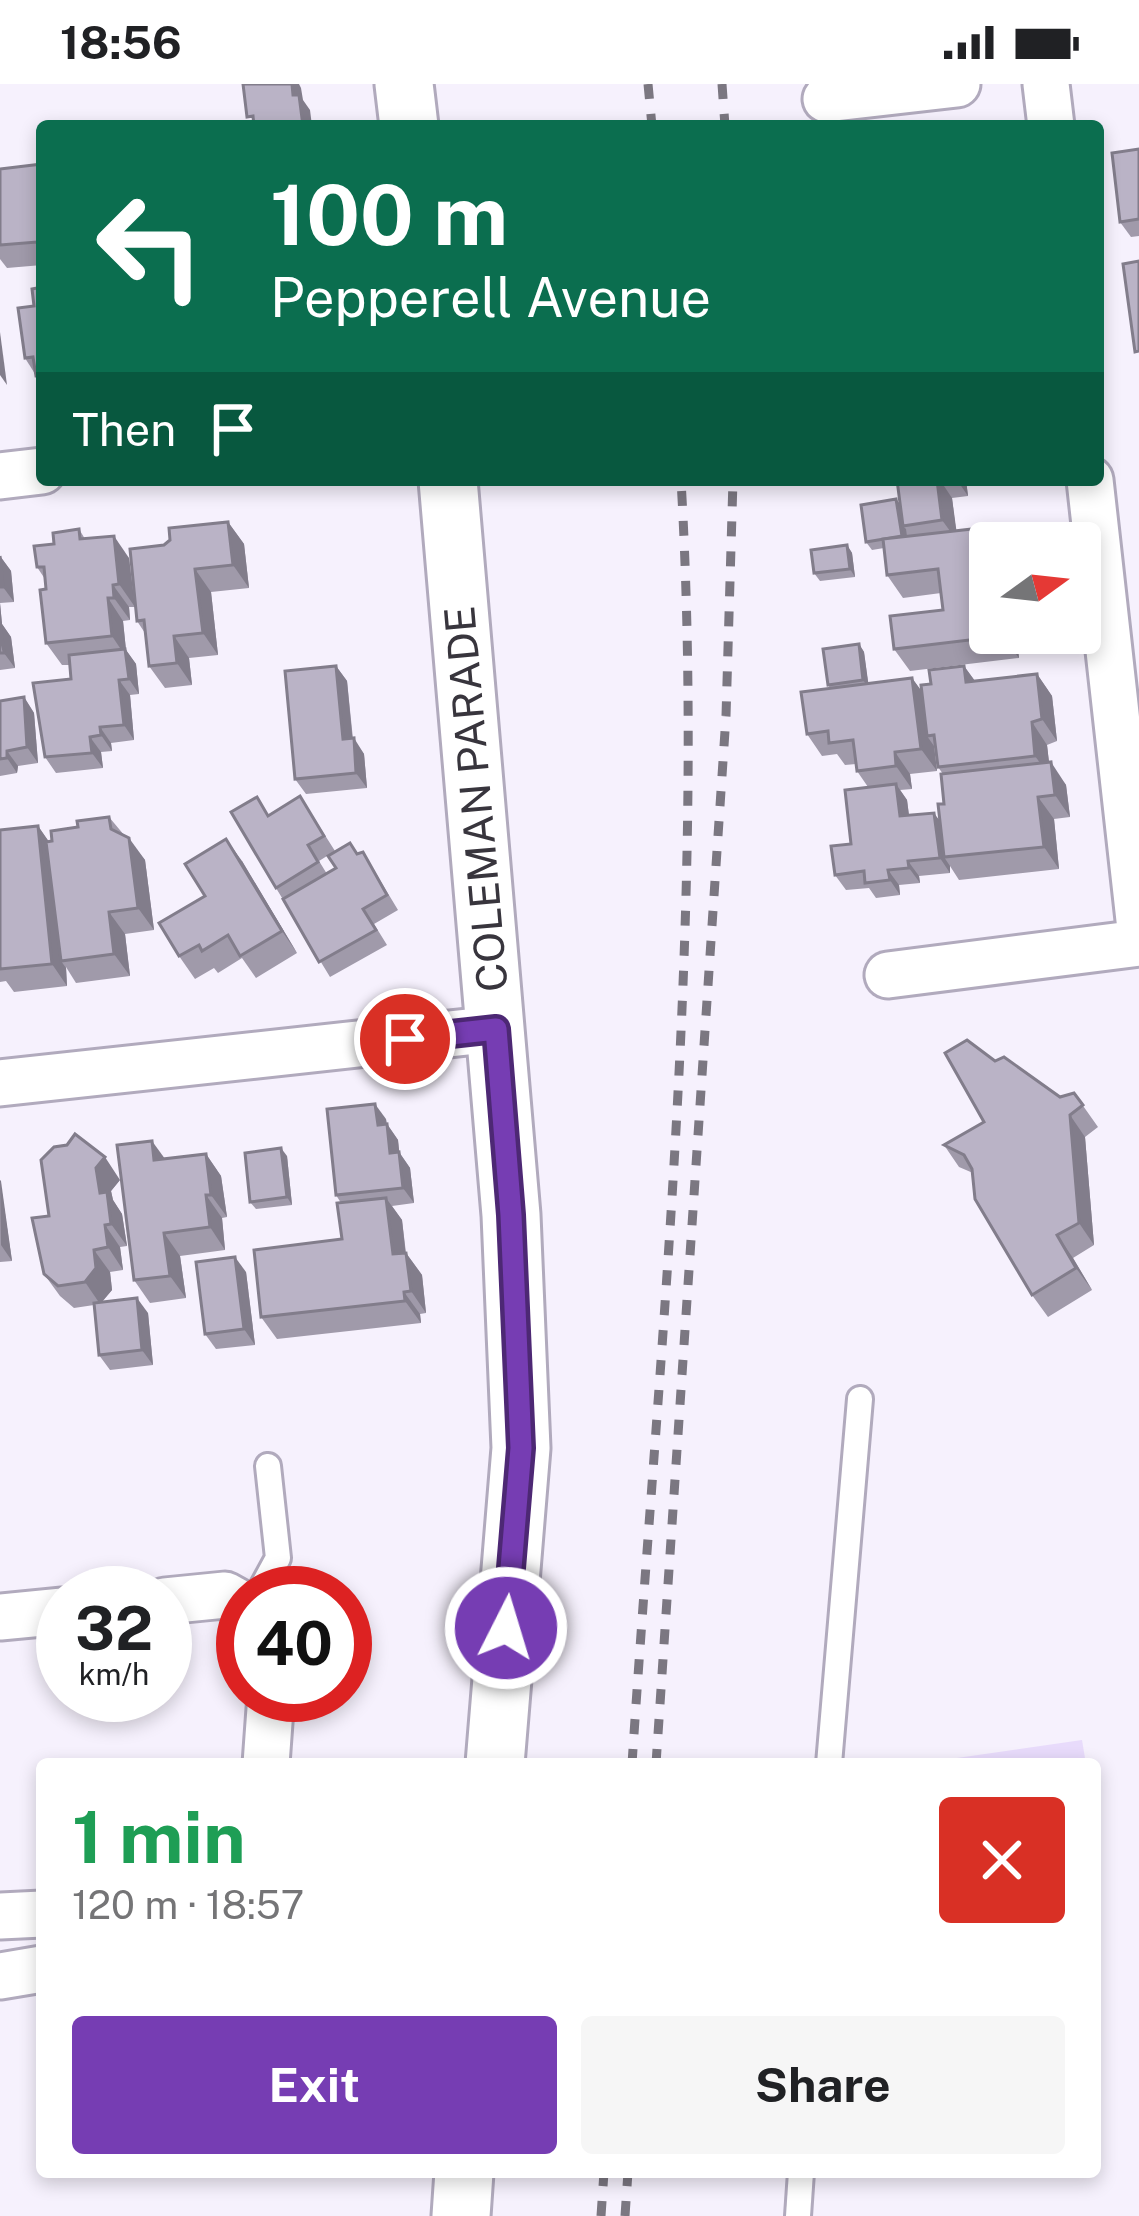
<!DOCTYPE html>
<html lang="en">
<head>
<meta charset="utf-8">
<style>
	body { margin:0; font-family:"Public Sans",sans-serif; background:#f6f6f6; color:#202124; height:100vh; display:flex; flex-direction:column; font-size:45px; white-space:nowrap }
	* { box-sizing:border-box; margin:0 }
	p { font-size:39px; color:#757577 }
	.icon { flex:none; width:66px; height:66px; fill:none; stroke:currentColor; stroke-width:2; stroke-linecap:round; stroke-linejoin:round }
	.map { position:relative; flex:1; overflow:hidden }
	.panel { position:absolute; left:36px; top:1674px; width:1065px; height:420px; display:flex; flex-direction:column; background:#fff; border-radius:12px; box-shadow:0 6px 18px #0003 }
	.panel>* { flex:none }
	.hud { position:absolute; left:36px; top:36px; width:1068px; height:366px; border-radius:12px; box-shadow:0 6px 18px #0003; background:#0b6e4f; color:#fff; overflow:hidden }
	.needle { width:78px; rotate:75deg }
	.tools { position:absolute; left:969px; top:438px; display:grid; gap:24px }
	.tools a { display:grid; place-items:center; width:132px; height:132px; border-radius:12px; background:#fff; box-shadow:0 6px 18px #0003; font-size:60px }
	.speed { position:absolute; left:36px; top:1482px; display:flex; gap:24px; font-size:60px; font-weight:700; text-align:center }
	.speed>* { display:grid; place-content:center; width:156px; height:156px; border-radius:50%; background:#fff; box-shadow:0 6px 18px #0003; line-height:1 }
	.speed small { font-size:30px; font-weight:400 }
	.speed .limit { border:18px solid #d22; background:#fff; color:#111 }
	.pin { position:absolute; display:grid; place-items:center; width:102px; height:102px; color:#fff; margin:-51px; border:6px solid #fff; border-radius:50%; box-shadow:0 3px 12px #0007 }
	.me { position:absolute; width:132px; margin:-66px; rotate:5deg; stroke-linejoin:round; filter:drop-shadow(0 0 9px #0008) }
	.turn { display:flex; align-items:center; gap:42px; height:252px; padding:0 36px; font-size:54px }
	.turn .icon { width:156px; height:156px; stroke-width:2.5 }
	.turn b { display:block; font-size:84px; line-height:102px }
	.then { display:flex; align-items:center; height:114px; padding:0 36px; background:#0003; gap:24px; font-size:45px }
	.round { display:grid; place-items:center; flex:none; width:126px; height:126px; border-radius:12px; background:#f6f6f6 }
	.overview { display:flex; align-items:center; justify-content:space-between; height:204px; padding:0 36px }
	h1 { font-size:72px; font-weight:700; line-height:90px; color:#1e9e55 }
	.action { display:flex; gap:24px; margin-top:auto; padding:24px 36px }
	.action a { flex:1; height:138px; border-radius:12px; background:#763db3; color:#fff; font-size:48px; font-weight:700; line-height:138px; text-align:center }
	.action a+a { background:#f6f6f6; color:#202124 }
	.status { display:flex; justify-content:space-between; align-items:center; height:84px; padding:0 60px; background:#fff; direction:ltr }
	.status svg { height:33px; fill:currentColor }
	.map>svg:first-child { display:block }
	.park { fill:#e8dbfb }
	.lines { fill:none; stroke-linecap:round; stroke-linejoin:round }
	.service-casing { stroke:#b1aabd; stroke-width:30 }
	.minor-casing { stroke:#b1aabd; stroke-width:51 }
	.tertiary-casing { stroke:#b1aabd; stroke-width:63 }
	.service { stroke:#fff; stroke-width:24 }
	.minor { stroke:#fff; stroke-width:45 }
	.tertiary { stroke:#fff; stroke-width:57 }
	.rail { stroke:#7b7781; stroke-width:9; stroke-dasharray:15 15; stroke-linecap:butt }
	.wall { fill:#a09aaa; fill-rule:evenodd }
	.shaded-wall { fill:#827d8b }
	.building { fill:#bab3c6; stroke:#827d8b; stroke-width:3 }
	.route-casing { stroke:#4d2874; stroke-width:30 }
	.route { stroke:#763db3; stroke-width:21 }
	.labels { text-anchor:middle; stroke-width:9; stroke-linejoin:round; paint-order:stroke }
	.street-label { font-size:42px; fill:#38353d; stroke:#fff }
</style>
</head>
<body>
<div class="status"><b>18:56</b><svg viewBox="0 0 49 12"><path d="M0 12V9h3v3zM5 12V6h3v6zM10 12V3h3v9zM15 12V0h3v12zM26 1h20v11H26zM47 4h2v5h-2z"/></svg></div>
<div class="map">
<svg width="1139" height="2132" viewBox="0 0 1139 2132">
	<rect width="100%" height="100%" fill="#f6f1fd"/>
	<polygon class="park" points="1082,1656 1086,1680 915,1680"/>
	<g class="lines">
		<defs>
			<g id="service">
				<polyline points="259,1509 278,1474 268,1382"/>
				<polyline points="829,1680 860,1315"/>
				<polyline points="798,2132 801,2088"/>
			</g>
			<g id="minor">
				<polyline points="1046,0 1051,42"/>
				<polyline points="826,15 957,0"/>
				<polyline points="0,392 42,387"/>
				<polyline points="1090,396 1139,836"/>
				<polyline points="888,891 1139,859"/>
				<polyline points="0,999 495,945"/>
				<polyline points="165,1517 225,1511 243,1521"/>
				<polyline points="0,1533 63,1527"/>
				<polyline points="266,1680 271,1611"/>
				<polyline points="0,1832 42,1830"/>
				<polyline points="0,1892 42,1885"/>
			</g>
			<g id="tertiary">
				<polyline points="404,0 409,42"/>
				<polyline points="448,396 511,1131 521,1364 495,1680"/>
				<polyline points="461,2132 464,2088"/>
			</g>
		</defs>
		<use href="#service" class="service-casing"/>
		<use href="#minor" class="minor-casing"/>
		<use href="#tertiary" class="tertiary-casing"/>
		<use href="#service" class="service"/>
		<use href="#minor" class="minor"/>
		<use href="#tertiary" class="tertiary"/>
		<g class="rail">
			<polyline points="648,0 652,42"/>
			<polyline points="722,0 725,42"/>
			<path d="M632,1680C660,1254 706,824 681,396"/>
			<polyline points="656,1680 726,632 733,396"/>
			<polyline points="601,2132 604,2088"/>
			<polyline points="625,2132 628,2088"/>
		</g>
	</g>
	<g class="wall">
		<polygon points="1139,65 1139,152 1131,153 1120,138"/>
		<polygon points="42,80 42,181 7,184 0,175 0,85"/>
		<polygon points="42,203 42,301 25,274"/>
		<polygon points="897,396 966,396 968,412 952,414 956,447 990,443 1001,459 990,459 990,549 1016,549 1019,574 910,587 894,565 943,526 941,509 903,514 887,491 884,464 872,466 866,458 896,415 900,420"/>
		<polygon points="228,438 244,460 249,504 211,508 218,571 189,574 192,601 165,604 149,582 145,549 137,537 164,461"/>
		<polygon points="79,445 85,455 129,474 135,523 129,523 130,536 123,537 126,566 136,580 139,610 130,611 134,656 111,659 112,667 101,668 103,684 56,689 45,673 71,595 70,581 62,581 46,559 45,495 37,483 54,460"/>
		<polygon points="847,461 852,469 855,493 820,497 814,489"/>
		<polygon points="0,472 11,487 14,518 0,519 2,540 11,553 15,584 0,586"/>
		<path d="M859,560L864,568L868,599L912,594L922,608L931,600L964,582L975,597L1037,590L1052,612L1057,657L1047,661L1049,679L1066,701L1070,733L1054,735L1059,785L959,796L950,782V789L919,792L920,799L899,801L900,811L876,814L869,804L846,806L835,791L851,760L868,703L857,687L856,680L845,681L837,670L822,672L807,650L830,604L828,601ZM934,662L936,665L938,683L943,690L944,720L939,735L909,731L907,716L900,706L912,705L910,690L937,687Z"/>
		<polygon points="336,582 347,597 353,655 364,670 367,704 306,710 295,695"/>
		<polygon points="24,613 34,629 38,679 18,682 17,689 0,692 0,617"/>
		<polygon points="300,712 335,767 319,777 327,790 363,768 398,826 374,840 387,861 330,893 276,804 269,731"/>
		<polygon points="109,733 145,776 154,846 125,850 130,892 76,899 66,883 67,902 14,908 6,897 0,898 0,746 38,742 49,758 52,757 78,743"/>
		<polygon points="242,777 297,869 256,894 242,874 218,889 214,884 195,895 179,872 205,812"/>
		<polygon points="995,977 1060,1013 1074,1009 1098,1043 1085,1053 1094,1161 1073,1174 1092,1206 1048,1233 1032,1211 973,1089 959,1083 944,1061 984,1038"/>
		<polygon points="386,1035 387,1040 398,1056 399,1068 410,1084 414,1119 392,1122 402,1136 406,1169 422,1191 426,1229 420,1230 421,1239 277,1255 261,1233 342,1155 341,1119 336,1111"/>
		<polygon points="206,1070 221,1092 227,1133 222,1134 225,1166 180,1172 186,1214 150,1219 134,1196 165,1075"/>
		<polygon points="287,1072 292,1121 256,1125 250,1118"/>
		<polygon points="0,1096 12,1177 0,1178"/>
		<polygon points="120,1096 111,1107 113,1116 122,1130 127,1162 120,1163 123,1186 110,1188 112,1206 102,1218 148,1229 153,1281 110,1286 99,1271 94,1221 74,1224 60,1212 44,1190 49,1132"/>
		<polygon points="246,1188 255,1261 216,1265 205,1250"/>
	</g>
	<g class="shaded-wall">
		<polygon points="292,0 299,0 301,4 303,16 310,26 312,42 303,42 293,11"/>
		<polygon points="0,248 7,301 0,291"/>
		<polygon points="937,396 940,396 952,414 958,458 942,436"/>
		<polygon points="957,396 966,396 968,412"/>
		<polygon points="896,415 902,423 903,442 906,445 908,460 902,452"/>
		<polygon points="228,438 244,460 249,504 233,481"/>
		<polygon points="990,443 1001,459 992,459"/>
		<polygon points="114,452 129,474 135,523 119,500"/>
		<polygon points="847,461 852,469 855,493 850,485"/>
		<polygon points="0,472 11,487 14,518 3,503"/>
		<polygon points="195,485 211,508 218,571 203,549"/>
		<polygon points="113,501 129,523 130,536 114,514"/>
		<polygon points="108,514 123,537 126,566 136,580 139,610 129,595 126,573 112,552"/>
		<polygon points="0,519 2,540 11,553 15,584 4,569 0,549"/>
		<polygon points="1003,549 1016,549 1019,574 1003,552"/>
		<polygon points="174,552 189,574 192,601 177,579"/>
		<polygon points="859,560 864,568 869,604 863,596"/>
		<polygon points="336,582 347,597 354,671 343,655"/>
		<polygon points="964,582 980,604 966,598"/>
		<polygon points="1037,590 1052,612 1057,657 1042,635"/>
		<polygon points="912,594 928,616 927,652 934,662 937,687 921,665"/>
		<polygon points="119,596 130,611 134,656 124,641"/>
		<polygon points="24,613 34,629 38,679 27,663"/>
		<polygon points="1032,638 1047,661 1051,694 1035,672"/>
		<polygon points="100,643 111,659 112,667 101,651"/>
		<polygon points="90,653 101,668 103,684 92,669"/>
		<polygon points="354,654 364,670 367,704 356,689"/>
		<polygon points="7,667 18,682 17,689 7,674"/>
		<polygon points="895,668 910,690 912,705 896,682"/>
		<polygon points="1051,678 1066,701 1070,733 1055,711"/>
		<polygon points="896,700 907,716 911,748 900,732"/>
		<polygon points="1038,713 1054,735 1059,785 1044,763"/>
		<polygon points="934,729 945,744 944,773 950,782 950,789 940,774"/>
		<polygon points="38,742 54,765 61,877 66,884 67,902 52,880"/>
		<polygon points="129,754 145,776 154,846 138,824"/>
		<polygon points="226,755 242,777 297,869 282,847"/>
		<polygon points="908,777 919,792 920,799 909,784"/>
		<polygon points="888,786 899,801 900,811 890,796"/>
		<polygon points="109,828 125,850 130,892 114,870"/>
		<polygon points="375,1020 386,1035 388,1057 378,1041"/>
		<polygon points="1070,1031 1085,1053 1094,1161 1079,1139"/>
		<polygon points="387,1040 398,1056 401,1084 390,1069"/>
		<polygon points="152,1057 168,1079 154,1076"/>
		<polygon points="281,1064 287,1072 292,1121 287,1113"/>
		<polygon points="399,1068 410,1084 414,1119 403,1104"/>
		<polygon points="206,1070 221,1092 227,1133 211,1111"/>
		<polygon points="105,1073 120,1096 111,1107 113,1116 122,1130 127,1162 111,1140 100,1109 96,1084"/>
		<polygon points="0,1096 1,1097 12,1177 1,1161"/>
		<polygon points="206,1111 222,1134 225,1166 210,1143"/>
		<polygon points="386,1114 402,1136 408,1192 393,1170"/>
		<polygon points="105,1141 120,1163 123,1186 108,1163"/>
		<polygon points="164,1149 180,1172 186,1214 170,1192"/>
		<polygon points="1057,1151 1073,1174 1092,1206 1076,1184"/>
		<polygon points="94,1166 110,1188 112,1206 100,1220 85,1198"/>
		<polygon points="406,1169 422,1191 426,1229 411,1207"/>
		<polygon points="235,1173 246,1188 255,1261 244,1245"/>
		<polygon points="404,1208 420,1230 421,1239 405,1217"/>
		<polygon points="137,1214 148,1229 153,1281 142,1266"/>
	</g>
	<g class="building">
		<polygon points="243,0 292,0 293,11 299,11 303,42 254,42 253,32 247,33"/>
		<polygon points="1139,65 1139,135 1120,138 1112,69"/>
		<polygon points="42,80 42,162 37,158 0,161 0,85"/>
		<polygon points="1139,177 1139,267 1135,268 1123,180"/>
		<polygon points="42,203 42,292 36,292 33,273 25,274 18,224 34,222 32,205"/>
		<polygon points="897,396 937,396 942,436 903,442"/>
		<polygon points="896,415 902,452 866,458 861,421"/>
		<polygon points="228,438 233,481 195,485 203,549 174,552 177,579 149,582 144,536 137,537 130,465 164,461 170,456 169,444"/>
		<polygon points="990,443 992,459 990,459 990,482 986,482 990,515 990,549 1003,549 1003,552 894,565 890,532 943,526 938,485 887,491 883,455"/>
		<polygon points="79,445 80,455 114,452 119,500 113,501 114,514 108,514 112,552 46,559 40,506 46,505 44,483 37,483 34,462 54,460 53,449"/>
		<polygon points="847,461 850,485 814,489 811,466"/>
		<polygon points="0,472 3,503 0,503"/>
		<polygon points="0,538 4,569 0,569"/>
		<polygon points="859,560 863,596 828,601 823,565"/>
		<polygon points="125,565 129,595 119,596 124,641 100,643 101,651 90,653 92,669 45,673 33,599 71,595 69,571"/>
		<polygon points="336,582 343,655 354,654 356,689 295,695 285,587"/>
		<polygon points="964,582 966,598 1037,590 1042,635 1032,638 1035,672 938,683 934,651 927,652 921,601 931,600 929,586"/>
		<polygon points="912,594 921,665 895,668 896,682 857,687 853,656 829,659 828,647 807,650 801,608"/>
		<polygon points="24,613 27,663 7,667 7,674 0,675 0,617"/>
		<polygon points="1051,678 1055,711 1038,713 1044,763 944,773 938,720 944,720 941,690"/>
		<polygon points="896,700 900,732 934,729 940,774 908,777 909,784 888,786 890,796 865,799 864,787 835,791 831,762 851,760 845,706"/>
		<polygon points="300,712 324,752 308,761 318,778 276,804 231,728 257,713 268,732"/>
		<polygon points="109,733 111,745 129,754 138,824 109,828 114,870 61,877 46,758 52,757 51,747 78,743 77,737"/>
		<polygon points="38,742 52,880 0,885 0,746"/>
		<polygon points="226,755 282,847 240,872 228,851 202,867 199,861 179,872 159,839 205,812 185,780"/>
		<polygon points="350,759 357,770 363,768 387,811 363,825 376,846 319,878 283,815 336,784 328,772"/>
		<polygon points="967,956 995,977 1004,973 1060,1013 1074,1009 1083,1021 1070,1031 1079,1139 1057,1151 1076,1184 1032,1211 975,1115 972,1085 964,1071 944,1061 984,1038 945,969"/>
		<polygon points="375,1020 378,1041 387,1040 390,1069 399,1068 403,1104 336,1111 327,1025"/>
		<polygon points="75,1050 105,1073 96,1084 100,1109 107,1108 111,1140 105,1141 108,1163 94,1166 96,1184 85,1198 58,1202 44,1190 32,1134 49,1132 41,1076 54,1063 67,1061"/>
		<polygon points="152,1057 154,1076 206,1070 211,1111 206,1111 210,1143 164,1149 170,1192 134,1196 117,1061"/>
		<polygon points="281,1064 287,1113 250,1118 245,1069"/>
		<polygon points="386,1114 393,1170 406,1169 411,1207 404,1208 405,1217 261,1233 254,1166 342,1155 337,1119"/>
		<polygon points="235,1173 244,1245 205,1250 196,1178"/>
		<polygon points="137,1214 142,1266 99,1271 94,1219"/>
	</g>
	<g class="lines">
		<defs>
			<polyline id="route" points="405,955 496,945 511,1131 521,1364 506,1544"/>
		</defs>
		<use href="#route" class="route-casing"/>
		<use href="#route" class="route"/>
	</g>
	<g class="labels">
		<g class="street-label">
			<text transform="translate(476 715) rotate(-95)" y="15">COLEMAN PARADE</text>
		</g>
	</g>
</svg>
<div class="tools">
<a><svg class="needle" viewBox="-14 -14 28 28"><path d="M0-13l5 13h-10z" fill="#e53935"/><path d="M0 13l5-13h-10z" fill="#757577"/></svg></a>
</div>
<div class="speed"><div>32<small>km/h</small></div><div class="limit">40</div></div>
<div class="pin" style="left:405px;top:955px;background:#d93025"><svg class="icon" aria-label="arrive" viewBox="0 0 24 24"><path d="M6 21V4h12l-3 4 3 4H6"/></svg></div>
<svg class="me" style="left:506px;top:1544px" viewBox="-20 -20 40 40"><circle r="17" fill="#763db3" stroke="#fff" stroke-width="3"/><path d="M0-11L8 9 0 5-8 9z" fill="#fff"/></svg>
<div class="hud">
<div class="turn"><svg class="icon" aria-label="left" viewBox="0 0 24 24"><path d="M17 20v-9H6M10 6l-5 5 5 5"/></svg><div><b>100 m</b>Pepperell Avenue</div></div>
<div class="then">Then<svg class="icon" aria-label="arrive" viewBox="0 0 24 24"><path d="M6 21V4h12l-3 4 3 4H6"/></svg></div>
</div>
<section class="panel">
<div class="overview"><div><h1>1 min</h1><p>120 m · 18:57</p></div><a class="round" style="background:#d93025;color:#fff"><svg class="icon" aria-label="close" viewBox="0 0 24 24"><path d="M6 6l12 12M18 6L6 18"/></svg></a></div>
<div class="action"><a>Exit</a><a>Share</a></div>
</section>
</div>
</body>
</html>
